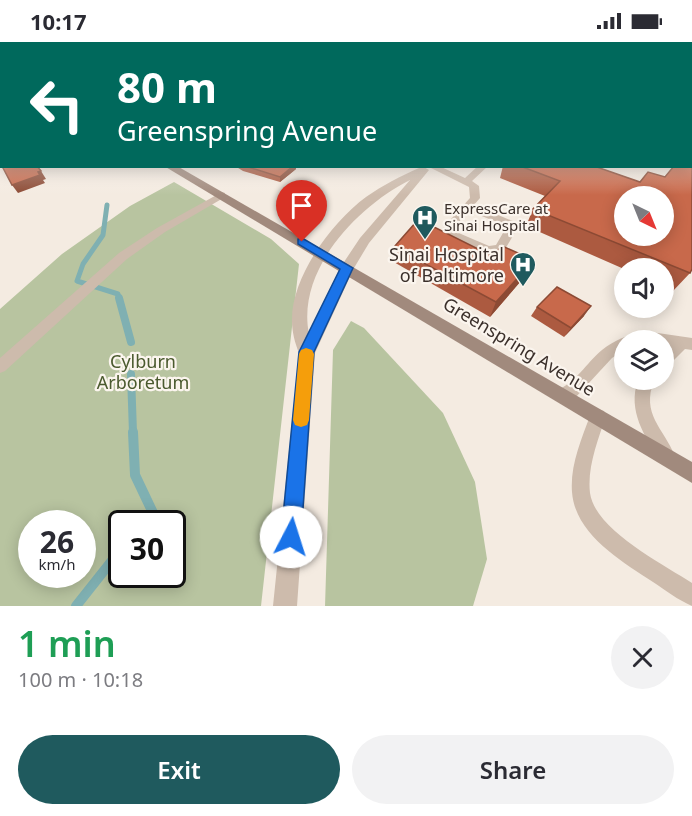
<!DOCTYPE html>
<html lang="en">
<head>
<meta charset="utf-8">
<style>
	body { margin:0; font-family:"Noto Sans",sans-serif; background:#f2f2f3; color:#2b2b33; height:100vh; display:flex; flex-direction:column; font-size:22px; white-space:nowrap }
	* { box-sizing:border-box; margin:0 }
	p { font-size:20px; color:#7c7c81 }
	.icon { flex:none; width:33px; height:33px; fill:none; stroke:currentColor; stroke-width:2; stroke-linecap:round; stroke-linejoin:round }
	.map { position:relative; height:564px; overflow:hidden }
	.panel { display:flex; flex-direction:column; background:#fff; flex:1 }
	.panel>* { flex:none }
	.banner { position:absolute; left:0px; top:0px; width:693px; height:126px; box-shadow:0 3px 15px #0003; background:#00695c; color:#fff; overflow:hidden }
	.needle { width:39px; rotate:137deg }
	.controls { position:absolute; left:614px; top:144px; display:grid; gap:12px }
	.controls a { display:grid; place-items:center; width:60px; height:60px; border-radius:50%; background:#fff; box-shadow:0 3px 15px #0003; font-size:30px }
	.speed { position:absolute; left:18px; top:468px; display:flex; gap:12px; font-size:30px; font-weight:700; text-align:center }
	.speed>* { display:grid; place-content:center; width:78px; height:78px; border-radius:50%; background:#fff; box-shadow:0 3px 15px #0003; line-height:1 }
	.speed small { font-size:15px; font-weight:400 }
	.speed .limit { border:3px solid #111; border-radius:9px; background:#fff; color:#111 }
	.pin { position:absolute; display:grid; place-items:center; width:51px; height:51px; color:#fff; margin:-62px -26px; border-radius:50% 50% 50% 0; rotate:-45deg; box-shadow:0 0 6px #0007 }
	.pin .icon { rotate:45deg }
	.me { position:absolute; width:66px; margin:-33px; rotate:5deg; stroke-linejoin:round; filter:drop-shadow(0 0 4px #0008) }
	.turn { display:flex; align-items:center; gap:21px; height:126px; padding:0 18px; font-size:27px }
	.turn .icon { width:78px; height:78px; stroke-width:2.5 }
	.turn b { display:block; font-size:42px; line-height:51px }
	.round { display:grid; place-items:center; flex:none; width:63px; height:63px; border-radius:32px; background:#f2f2f3 }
	.summary { display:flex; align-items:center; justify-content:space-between; height:102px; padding:0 18px }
	h1 { font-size:36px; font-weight:600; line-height:45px; color:#1e9e55 }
	.button { display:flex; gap:12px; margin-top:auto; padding:12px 18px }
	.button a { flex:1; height:69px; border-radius:36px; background:#1f5a5e; color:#fff; font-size:24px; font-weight:600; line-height:69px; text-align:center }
	.button a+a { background:#f2f2f3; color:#2b2b33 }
	.status { display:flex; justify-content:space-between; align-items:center; height:42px; padding:0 30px; background:#fff; direction:ltr }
	.status svg { height:16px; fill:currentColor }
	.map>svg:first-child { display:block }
	.green { fill:#b8c4a0; fill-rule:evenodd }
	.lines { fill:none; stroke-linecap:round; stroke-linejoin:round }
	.stream-far2 { stroke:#7fb0b2; stroke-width:5 }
	.stream-far1 { stroke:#7fb0b2; stroke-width:8 }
	.stream { stroke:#7fb0b2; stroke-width:10 }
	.service { fill:#cdbbac; fill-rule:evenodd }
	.minor { fill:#cdbbac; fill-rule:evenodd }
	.secondary { fill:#a18a7d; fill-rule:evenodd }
	.wall { fill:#ac5a40 }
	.shaded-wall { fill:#8c4a34 }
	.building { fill:#c8694b; stroke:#8c4a34; stroke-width:1.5; fill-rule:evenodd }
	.route { fill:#1a73e8; stroke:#114b97; stroke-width:1.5 }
	.slow { fill:#f59e0b }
	.labels { text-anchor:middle; stroke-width:4.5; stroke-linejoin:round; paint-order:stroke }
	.far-poi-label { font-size:15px; fill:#3b302b; stroke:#fbf5ee; text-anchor:start }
	.poi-label { font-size:18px; fill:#3b302b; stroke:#fbf5ee; text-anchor:end }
	.street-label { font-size:18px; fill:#3b302b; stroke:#fbf5ee }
	.park-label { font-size:18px; fill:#4a5a2e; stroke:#fbf5ee }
</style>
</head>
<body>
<div class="status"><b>10:17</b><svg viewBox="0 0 49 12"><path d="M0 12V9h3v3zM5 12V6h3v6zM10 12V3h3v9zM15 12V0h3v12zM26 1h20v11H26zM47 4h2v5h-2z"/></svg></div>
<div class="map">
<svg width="692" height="564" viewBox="0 0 692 564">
	<rect width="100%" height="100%" fill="#f4ebe1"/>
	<g class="green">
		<path d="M174,140L271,197L299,222L261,564H0V267L62,212L130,164ZM32,482H82V532H32ZM122,482H172V532H122Z"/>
		<polygon points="351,279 364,286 443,371 475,440 487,517 473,564 325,564 333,308"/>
	</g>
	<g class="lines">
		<polyline class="stream-far2" points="107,163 103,193 83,222 77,239 118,252 119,257"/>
		<g class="stream-far1">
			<polyline points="119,256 131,300"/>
			<polyline points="131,332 133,391"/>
		</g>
		<g class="stream">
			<polyline points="133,390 135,433 154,473 145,482"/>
			<polyline points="76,564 122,506"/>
		</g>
		<g class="service">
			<path d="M427,124H439L465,136L478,124H488L472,139L479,144L480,156L474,163L515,180L518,185L504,209L488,212L445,193L443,186L470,156L469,145ZM469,169L507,184L496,203L489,204L454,189L453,186Z"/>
			<polygon points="222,150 225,151 225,155 165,190 127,217 5,329 0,331 0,316 119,211 157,186"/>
			<path d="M644,289L692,296V308L685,307L668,324L663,326V311L669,304L663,303V298H624V308L612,316L575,356L562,360L557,358L554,353L557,348C576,341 586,321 602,308C614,298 628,293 644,289Z"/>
			<path d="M638,338H654C641,373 663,385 675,414L672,420L666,423L660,420C645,394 627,369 638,338Z"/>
			<path d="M598,367L604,369L606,374C598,398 587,425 590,451C595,488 663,522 692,541V564C678,558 665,548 653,540C621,519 575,492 572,450C570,424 581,398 590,374L592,369Z"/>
		</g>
		<g class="minor">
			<polygon points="0,77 2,77 0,83"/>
			<path d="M419,126L424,125L429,128L369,201L354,226L315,311L297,564H273L299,311C295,301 292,290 292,279C291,235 332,180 366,155C383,143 401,134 419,126ZM410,138L360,196L340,226L309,292C296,228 358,164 410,138Z"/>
		</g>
		<polygon class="secondary" points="164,124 177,124 692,420 692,441"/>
	</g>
	<g class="wall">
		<polygon points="235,124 296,124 296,127 280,140 243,129"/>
		<polygon points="503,124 594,124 640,140 665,135 690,231 673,249 663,244 663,226 624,227 526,184 533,167 545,154 500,136"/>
		<polygon points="394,205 526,233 490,275 392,219"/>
		<polygon points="537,265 584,274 564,295 531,274"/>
	</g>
	<g class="shaded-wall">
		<polygon points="293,124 296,124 296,127 280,140 280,135"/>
		<polygon points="41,129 46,137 43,138 45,141 18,151 12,143"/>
		<polygon points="534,218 526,233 490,275 496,260"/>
		<polygon points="591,264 584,274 564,295 571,286"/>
	</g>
	<g class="building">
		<path d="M692,74V227L690,231L533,167L560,139L520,124H594L640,140L648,130L665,135L674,124H692ZM624,154H663V194H624Z"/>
		<polygon points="2,112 2,124 0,121 0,113"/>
		<polygon points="2,124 37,124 41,129 38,130 40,133 12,143"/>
		<polygon points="245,124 293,124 280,135"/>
		<polygon points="417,179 436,186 492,214 502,204 534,218 496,260 394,205"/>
		<polygon points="557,245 591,264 571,286 537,265"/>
	</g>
	<linearGradient id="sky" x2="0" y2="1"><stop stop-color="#7eb2d2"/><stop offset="0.48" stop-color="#faf6f2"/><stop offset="1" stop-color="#faf6f2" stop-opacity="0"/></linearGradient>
	<rect width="692" height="153" fill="url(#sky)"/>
	<polygon class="route" points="302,196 353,226 314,310 301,495 298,502 291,505 284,502 281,495 299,310 340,227 298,202 298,197"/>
	<polygon class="slow" points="306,306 312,308 314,312 309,378 307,383 301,385 295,383 293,378 299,312 301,308"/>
	<defs>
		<symbol id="hospital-pin" viewBox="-11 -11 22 30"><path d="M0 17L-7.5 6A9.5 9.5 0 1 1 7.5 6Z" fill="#1f5a5e" stroke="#fbf5ee"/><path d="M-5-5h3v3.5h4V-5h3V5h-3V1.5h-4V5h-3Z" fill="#fff"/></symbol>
	</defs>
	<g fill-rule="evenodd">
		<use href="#hospital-pin" x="410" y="161" width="30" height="40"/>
		<use href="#hospital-pin" x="508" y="208" width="30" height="40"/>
	</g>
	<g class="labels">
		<g class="far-poi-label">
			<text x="444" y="172">ExpressCare at<tspan x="444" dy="17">Sinai Hospital</tspan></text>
		</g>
		<g class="poi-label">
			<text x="504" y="219">Sinai Hospital<tspan x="504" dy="21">of Baltimore</tspan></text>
		</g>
		<g class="street-label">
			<text transform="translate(519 305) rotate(31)" y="6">Greenspring Avenue</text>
		</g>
		<g class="park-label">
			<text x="143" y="326">Cylburn<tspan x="143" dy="21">Arboretum</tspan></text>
		</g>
	</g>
</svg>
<div class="controls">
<a><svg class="needle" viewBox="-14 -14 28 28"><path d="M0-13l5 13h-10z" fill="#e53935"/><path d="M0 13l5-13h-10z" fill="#7c7c81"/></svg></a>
<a><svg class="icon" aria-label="sound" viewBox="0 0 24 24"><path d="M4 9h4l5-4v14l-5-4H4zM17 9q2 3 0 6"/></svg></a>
<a><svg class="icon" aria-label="layers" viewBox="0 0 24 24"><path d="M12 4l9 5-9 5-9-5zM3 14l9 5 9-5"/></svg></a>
</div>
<div class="speed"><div>26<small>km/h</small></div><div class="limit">30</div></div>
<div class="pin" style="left:302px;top:200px;background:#d93025"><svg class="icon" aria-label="arrive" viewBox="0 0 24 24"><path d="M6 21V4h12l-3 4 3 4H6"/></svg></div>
<svg class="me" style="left:291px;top:495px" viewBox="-20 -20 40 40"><circle r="19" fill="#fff"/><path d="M0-13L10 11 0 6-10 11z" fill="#1a73e8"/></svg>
<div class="banner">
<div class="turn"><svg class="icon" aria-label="left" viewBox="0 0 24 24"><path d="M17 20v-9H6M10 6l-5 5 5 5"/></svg><div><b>80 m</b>Greenspring Avenue</div></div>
</div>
</div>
<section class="panel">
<div class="summary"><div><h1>1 min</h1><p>100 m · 10:18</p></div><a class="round"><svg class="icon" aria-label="close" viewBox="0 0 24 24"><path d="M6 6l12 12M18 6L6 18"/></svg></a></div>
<div class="button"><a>Exit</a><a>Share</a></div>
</section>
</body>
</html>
